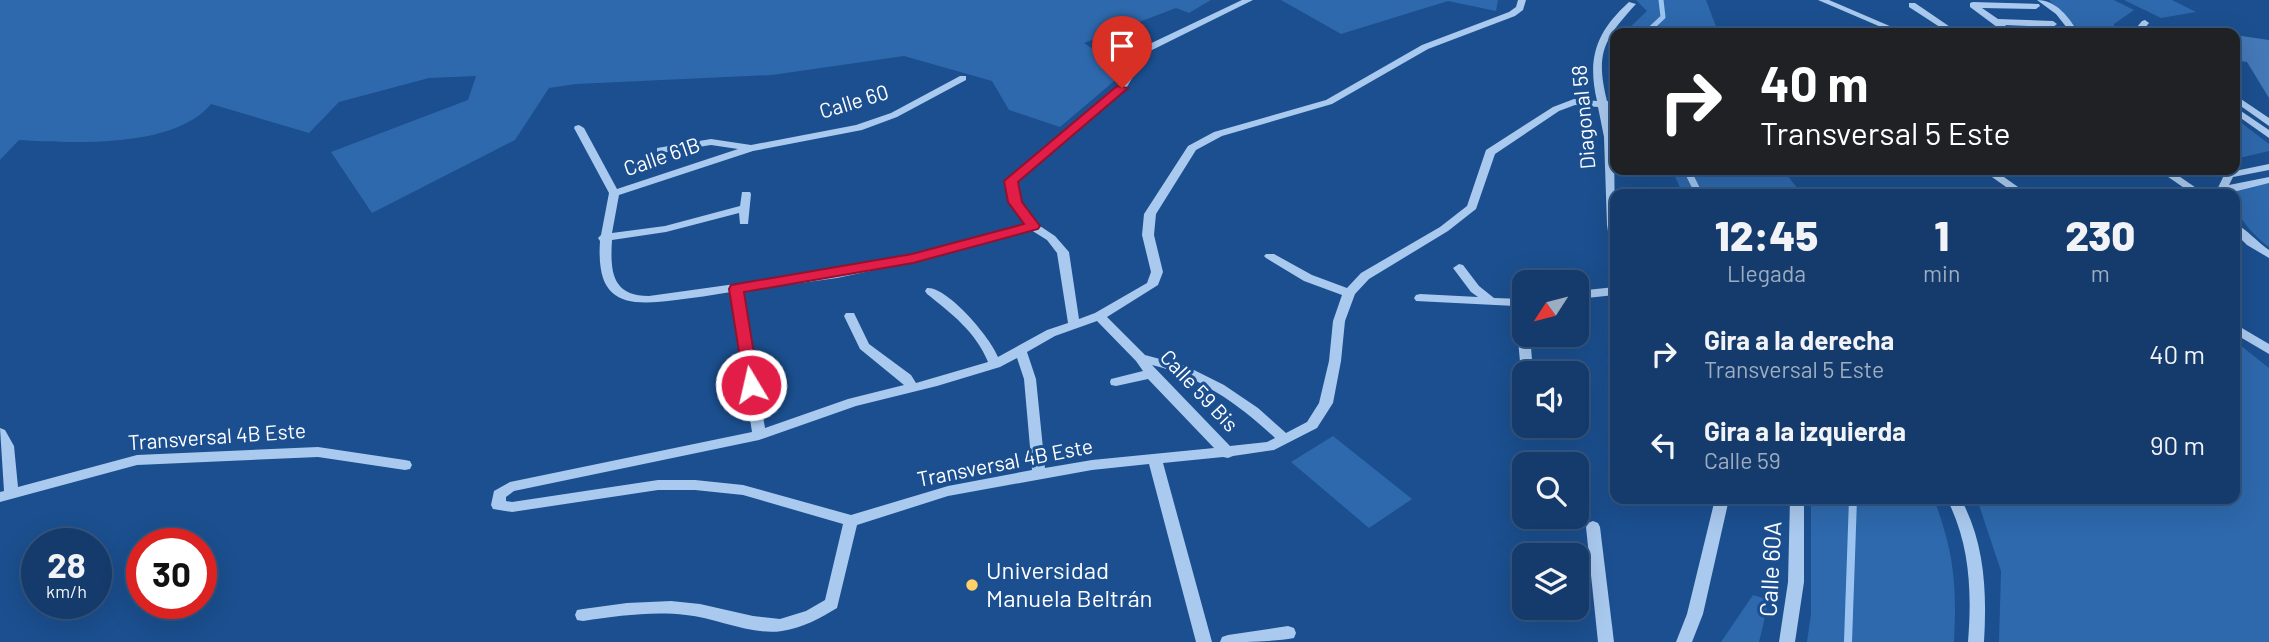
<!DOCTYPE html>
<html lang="es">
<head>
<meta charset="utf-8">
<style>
	body { margin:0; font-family:Barlow,sans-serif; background:#214673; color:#f1f3f6; height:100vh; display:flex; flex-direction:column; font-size:26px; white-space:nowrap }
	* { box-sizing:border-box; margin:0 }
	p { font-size:23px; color:#9dadc1 }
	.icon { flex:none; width:38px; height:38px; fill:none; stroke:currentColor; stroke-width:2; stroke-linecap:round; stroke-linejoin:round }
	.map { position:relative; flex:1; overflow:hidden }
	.side { position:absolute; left:1610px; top:189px; width:630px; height:315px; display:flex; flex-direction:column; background:#143b6b; border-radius:14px; box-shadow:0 7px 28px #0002,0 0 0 2px #33557e }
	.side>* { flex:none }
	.banner { position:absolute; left:1610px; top:28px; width:630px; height:147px; border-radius:14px; box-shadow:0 7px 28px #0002,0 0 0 2px #33557e; background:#202124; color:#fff; overflow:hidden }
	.needle { width:46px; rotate:234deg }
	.controls { position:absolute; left:1512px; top:270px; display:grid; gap:14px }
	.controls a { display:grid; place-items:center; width:77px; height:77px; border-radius:14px; background:#143b6b; box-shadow:0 7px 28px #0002,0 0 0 2px #33557e; font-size:35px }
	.speed { position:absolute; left:21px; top:528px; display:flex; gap:14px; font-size:35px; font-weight:700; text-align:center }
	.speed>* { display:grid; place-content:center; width:91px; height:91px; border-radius:50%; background:#143b6b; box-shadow:0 7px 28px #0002,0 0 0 2px #33557e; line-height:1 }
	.speed small { font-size:18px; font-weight:400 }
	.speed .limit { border:10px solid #d22; background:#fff; color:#111 }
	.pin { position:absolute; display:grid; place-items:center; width:60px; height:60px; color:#fff; margin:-72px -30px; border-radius:50% 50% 50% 0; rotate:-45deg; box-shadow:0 0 7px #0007 }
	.pin .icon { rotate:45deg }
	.me { position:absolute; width:77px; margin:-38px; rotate:351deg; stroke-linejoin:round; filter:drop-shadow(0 0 5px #0008) }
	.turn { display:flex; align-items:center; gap:24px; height:147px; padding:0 35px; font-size:32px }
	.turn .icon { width:91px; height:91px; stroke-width:2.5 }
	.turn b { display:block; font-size:49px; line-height:60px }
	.eta { display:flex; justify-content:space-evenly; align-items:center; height:119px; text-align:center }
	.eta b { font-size:42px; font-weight:800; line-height:49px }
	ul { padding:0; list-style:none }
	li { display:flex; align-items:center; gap:21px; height:91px; padding:0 35px }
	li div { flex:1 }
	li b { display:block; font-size:26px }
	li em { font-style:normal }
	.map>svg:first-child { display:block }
	.green { fill:#2e69ad }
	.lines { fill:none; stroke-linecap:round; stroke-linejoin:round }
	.stream-far2 { stroke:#9cc4f0; stroke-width:5 }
	.stream-far1 { stroke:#9cc4f0; stroke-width:7 }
	.stream { stroke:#9cc4f0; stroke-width:8 }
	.building { fill:#4478b7 }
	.minor { fill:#a9c9ee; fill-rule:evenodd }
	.route { fill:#e11d48; stroke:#92132f; stroke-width:2 }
	.poi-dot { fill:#ffd166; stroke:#1b4f8f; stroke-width:2.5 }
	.labels { text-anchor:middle; stroke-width:6; stroke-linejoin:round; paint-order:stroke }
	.street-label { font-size:21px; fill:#fff; stroke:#1b4f8f }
	.near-street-label { font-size:24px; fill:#fff; stroke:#1b4f8f }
	.near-poi-label { font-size:24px; fill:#fff; stroke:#1b4f8f; text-anchor:start }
</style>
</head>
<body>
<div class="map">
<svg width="2269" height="642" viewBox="0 0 2269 642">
	<rect width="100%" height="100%" fill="#1b4f8f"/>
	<g class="green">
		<path d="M0,0H1211L1189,13L1176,8L1084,43L1126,71L1060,127L1009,110L992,81L904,56L772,75L576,84L549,88L515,140L372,213L331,152L468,100L476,76L429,78L339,102L309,133L211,104C174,149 72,143 19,140L0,160Z"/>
		<polygon points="1281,0 1498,0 1496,11 1448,1 1341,34"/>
		<polygon points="1636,0 1706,0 1718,32 1624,33 1647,11"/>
		<polygon points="2049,0 2114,0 2134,10 2114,24 2114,33 2082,33"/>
		<polygon points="2124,0 2172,0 2196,12 2161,18"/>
		<polygon points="2235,118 2269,144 2269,151 2235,159"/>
		<polygon points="1672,170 1783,170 1802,194 1683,194"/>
		<path d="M2269,183V247C2252,234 2235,217 2235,194H2232C2239,183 2257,185 2269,183Z"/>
		<polygon points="2235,341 2269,368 2269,642 1999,642 2001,571 1977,499 2235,499"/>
		<polygon points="1333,436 1412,499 1369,528 1291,462"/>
		<path d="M1811,499H1934C1954,553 1957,584 1954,642H1807L1811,614Z"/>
		<polygon points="1753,595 1769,600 1759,642 1721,642"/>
	</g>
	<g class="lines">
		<polyline class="stream-far2" points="1646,33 1663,17 1661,0"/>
		<polyline class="stream-far1" points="1687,170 1699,194"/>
		<polyline class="stream" points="1848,642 1853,499"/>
	</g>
	<polygon class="building" points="2235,35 2269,40 2269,98 2247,62 2235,60"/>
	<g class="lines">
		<g class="minor">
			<path d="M1242,0H1253L1148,52L1125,90L1016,182L1020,202L1037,224L1055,236L1069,252L1079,319L1095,313L1147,283L1151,272L1142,235L1144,214L1188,146L1214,132L1326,100L1422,45L1509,12L1516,7L1518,0H1526L1523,10L1515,16L1428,49L1332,104L1222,136L1196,150L1156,214L1154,235L1163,272L1158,285L1107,317L1145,355L1186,366L1224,385L1258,408L1286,433L1307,422L1319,403L1329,361L1333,321L1342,295L1304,281L1266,258L1264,256L1266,254H1274L1312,275L1347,288L1361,273L1440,227L1467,206L1486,150L1553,107L1574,99L1597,101C1587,58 1596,32 1629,2L1636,4C1604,39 1595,53 1607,101L1615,102V108L1608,107L1614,137L1615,241L1609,238L1607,225L1604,137L1598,107L1575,105L1559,111L1495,154L1476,209L1448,231L1369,279L1355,294L1345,321L1341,361L1333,403L1317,428L1274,450L1233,456L1228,458L1223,457L1163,463L1212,642H1196L1149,464L1092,470L948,496L857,525L837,608C820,618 803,628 782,631C753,636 717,618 686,615C652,611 617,616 583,621L577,620L575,615L577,610L583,609L627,603L671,601L700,604L753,616L780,619L806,611L825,600L843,524L743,495L695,490H658L512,512L493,509L491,505L494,491L510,482L752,432L731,292C712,295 694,298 676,300C623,307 596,302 600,241L598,238L601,235L609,193L574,128L575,126L579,125L584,128L617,189L738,149L711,145L661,153L657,152V148L711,139L751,145L856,125L891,113L960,76H966V80L897,117L862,130L753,151L619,195L612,233L665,226L740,206L742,192H750L751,194L748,224H740L739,213L666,232L612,240C610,272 612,296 649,296L837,270L912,256L1026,224L1010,202L1006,181L1007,179L1118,86L1141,48ZM1031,230L1047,240L1057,253L1068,323L1047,330L998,357C991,338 947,286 927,288L925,291L927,294C951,313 976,332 988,362L916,383L911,375L869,344L854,313H846L844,316L860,349L904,385L848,399L765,428L742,291L837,278L913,262ZM1097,321L1136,361L1143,371L1111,379L1110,382L1111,385L1116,386L1148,379L1214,448L1092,460L1045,468L1036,379L1027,352L1055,336ZM1017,358L1024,379L1032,470L948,486L851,515L743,485L695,480H658L512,502L506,501V497L514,491L759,440L856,406L937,386L1000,367ZM1152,365C1199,376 1240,405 1275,438L1267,442L1230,446Z"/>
			<polygon points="1818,0 1829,0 1906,33 1895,33"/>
			<path d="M2037,0C2057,0 2069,18 2079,33H2071L2056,14Z"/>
			<polygon points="1973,2 2039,4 2040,6 2036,9 1982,8 1998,19 2053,21 2057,24 2053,27 2005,25 2014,33 2005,33 1970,7 1970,3"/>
			<polygon points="1909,3 1915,3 1959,33 1949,33 1909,7"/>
			<polygon points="2145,20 2149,23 2141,33 2132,33 2142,21"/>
			<polygon points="2235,95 2269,118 2269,126 2235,102"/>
			<polygon points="2235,107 2269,130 2269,138 2235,114"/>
			<polygon points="2269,164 2269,170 2233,177 2229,185 2269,177 2269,183 2225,194 2215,194 2225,173"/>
			<polygon points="1982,170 1994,170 2028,194 2016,194"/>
			<polygon points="2158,170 2170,170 2205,194 2193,194"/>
			<path d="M2235,224C2247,229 2257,242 2269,250V258L2247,245L2235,233Z"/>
			<polygon points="1459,264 1463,265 1479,286 1494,298 1524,299 1524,334 1530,334 1533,373 1524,373 1524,377 1521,373 1515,306 1416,301 1414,298 1416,295 1420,294 1478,297 1471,292 1453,268"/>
			<polygon points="1615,287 1615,295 1577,299 1577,291"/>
			<polygon points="2235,324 2269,344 2269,354 2235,334"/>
			<polygon points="0,428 5,430 14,446 18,487 137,455 318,447 405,460 410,461 412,465 410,469 405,470 318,457 137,465 0,502 0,492 4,491"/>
			<polygon points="1715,499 1729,499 1703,614 1692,642 1676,642 1687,614"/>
			<polygon points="1790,499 1804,499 1804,582 1795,642 1779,642 1788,582"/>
			<path d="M1947,499H1961C1985,544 1987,592 1984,642H1968C1972,592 1970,544 1947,499Z"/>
			<polygon points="1593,521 1598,523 1600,527 1614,642 1598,642 1586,527 1588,523"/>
			<path d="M1288,626L1294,628L1296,633L1294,638C1271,642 1244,642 1220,642L1222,637L1228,635Z"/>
		</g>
	</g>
	<polygon class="route" points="1117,86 1128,88 1018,182 1022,202 1040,226 1038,229 913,263 744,292 759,385 757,389 745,389 729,289 731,285 912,254 1024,224 1008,202 1004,181"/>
	<circle class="poi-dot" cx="972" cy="585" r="7"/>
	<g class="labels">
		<g class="street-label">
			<text transform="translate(854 102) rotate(-17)" y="7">Calle 60</text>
			<text transform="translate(1584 117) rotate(-95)" y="7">Diagonal 58</text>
			<text transform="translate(662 157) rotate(-19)" y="7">Calle 61B</text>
			<text transform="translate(1199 391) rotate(47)" y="7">Calle 59 Bis</text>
			<text transform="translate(217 437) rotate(-4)" y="7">Transversal 4B Este</text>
			<text transform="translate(1005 463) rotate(-11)" y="7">Transversal 4B Este</text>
		</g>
		<g class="near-street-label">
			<text transform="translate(1771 569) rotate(-87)" y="8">Calle 60A</text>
		</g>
		<g class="near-poi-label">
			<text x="986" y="579">Universidad<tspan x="986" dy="28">Manuela Beltrán</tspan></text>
		</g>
	</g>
</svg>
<div class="controls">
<a><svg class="needle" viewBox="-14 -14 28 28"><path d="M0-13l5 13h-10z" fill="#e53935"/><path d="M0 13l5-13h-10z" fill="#9dadc1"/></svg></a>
<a><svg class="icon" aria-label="sound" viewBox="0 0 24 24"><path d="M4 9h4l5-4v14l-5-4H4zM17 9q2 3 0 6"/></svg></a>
<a><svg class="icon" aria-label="search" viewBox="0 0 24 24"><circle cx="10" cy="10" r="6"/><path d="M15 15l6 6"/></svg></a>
<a><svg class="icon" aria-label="layers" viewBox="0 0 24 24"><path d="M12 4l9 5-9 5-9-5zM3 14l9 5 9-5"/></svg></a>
</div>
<div class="speed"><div>28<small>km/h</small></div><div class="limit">30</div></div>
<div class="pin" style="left:1122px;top:88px;background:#d93025"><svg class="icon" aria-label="arrive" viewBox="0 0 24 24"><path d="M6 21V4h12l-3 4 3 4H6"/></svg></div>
<svg class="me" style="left:751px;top:385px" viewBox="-20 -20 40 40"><circle r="17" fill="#e11d48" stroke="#fff" stroke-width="3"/><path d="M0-11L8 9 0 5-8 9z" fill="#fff"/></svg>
<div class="banner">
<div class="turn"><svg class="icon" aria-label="right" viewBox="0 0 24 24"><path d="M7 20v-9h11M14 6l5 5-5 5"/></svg><div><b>40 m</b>Transversal 5 Este</div></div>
</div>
<section class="side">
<div class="eta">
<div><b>12:45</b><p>Llegada</p></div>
<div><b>1</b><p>min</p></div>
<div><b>230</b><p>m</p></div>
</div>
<ul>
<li><svg class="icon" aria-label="right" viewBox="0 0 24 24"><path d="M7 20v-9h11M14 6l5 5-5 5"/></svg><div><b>Gira a la derecha</b><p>Transversal 5 Este</p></div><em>40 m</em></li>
<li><svg class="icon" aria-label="left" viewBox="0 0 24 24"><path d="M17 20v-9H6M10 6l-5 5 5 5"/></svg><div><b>Gira a la izquierda</b><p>Calle 59</p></div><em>90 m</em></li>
</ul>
</section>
</div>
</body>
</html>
